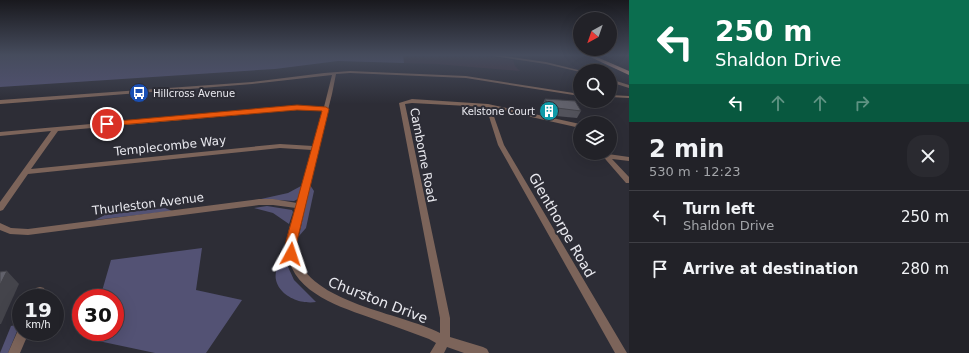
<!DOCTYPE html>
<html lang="en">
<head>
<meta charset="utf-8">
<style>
	body { margin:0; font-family:"DejaVu Sans",sans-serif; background:#2a2a30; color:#f1f3f6; height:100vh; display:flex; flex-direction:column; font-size:15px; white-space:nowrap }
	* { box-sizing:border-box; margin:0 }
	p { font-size:13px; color:#a2a4a8 }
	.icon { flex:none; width:22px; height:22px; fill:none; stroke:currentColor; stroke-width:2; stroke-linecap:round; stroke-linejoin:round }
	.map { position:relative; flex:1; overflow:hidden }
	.side { display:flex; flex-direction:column; background:#222228; width:340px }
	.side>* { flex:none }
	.banner { background:#0b6e4f; color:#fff; overflow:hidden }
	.needle { width:26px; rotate:220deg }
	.controls { position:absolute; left:573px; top:12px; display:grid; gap:8px }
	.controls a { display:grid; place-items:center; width:44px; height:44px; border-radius:50%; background:#222228; box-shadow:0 4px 16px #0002,0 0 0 1px #3f3f45; font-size:20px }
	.speed { position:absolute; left:12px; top:289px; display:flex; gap:8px; font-size:20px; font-weight:700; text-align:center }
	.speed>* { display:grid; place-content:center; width:52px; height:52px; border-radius:50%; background:#222228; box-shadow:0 4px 16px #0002,0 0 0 1px #3f3f45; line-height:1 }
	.speed small { font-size:10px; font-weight:400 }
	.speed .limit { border:6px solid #d22; background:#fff; color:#111 }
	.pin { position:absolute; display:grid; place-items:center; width:34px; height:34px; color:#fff; margin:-17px; border:2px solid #fff; border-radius:50%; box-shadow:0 1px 4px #0007 }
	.me { position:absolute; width:44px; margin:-22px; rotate:5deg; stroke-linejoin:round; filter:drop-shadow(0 0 3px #0008) }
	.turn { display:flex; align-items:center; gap:14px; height:84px; padding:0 20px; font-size:18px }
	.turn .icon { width:52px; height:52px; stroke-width:2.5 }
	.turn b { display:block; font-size:28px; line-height:34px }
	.lanes { display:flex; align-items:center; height:38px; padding:0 20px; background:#0003; justify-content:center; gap:20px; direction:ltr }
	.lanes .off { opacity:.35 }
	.round { display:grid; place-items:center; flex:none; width:42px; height:42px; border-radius:16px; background:#2a2a30 }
	.head { display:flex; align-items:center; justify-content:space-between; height:68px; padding:0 20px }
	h1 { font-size:24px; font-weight:700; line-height:30px }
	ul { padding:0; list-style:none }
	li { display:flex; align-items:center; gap:12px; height:52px; padding:0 20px; border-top:1px solid #3f3f45 }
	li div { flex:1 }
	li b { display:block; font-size:15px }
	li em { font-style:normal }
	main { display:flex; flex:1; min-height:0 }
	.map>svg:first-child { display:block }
	.education { fill:#3e313e }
	.green { fill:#535274 }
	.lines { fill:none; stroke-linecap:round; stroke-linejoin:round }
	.minor { fill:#7c645a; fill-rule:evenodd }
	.major { fill:#c99884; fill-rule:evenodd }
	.wall { fill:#53535c }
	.shaded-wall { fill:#44444b }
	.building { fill:#61616b; stroke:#44444b }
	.route { fill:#ea580c; stroke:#983908 }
	.labels { text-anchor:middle; stroke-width:4; stroke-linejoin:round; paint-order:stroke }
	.far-poi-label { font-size:10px; fill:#e9e9ef; stroke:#2d2d36; text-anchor:start }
	.street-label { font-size:12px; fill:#e9e9ef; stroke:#2d2d36 }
	.near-street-label { font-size:14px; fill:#e9e9ef; stroke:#2d2d36 }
</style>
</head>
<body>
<main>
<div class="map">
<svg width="629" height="353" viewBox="0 0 629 353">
	<rect width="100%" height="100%" fill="#2d2d36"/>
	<polygon class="education" points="399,55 481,55 513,60 515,66 520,71 436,64 400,63"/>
	<g class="green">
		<polygon points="0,55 403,55 404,63 338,61 275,69 0,87"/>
		<polygon points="310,185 314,191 306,228 299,236"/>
		<polygon points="301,186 298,199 294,201 261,199 288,193"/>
		<polygon points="267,206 292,210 293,212 289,224 273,213 254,208"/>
		<polygon points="165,208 172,211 95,220 105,215"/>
		<polygon points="202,248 196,290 242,300 206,353 155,353 89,339 90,332 115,332 115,298 100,298 111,260"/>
		<path d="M284,258L294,280L316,302C290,306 261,282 284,258Z"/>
		<polygon points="20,324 8,353 0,353 11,326"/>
	</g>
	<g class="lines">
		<g class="minor">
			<polygon points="486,55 497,55 546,62 582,71 580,71 580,72 546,64"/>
			<path d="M350,71L466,76L580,94V96L466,78L350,73L336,74L332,94L295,241C294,302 398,311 440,333V318L399,103L412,99L488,104L580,124V128L491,108L504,145L627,353H615L498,145L486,107L412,103L405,104L450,318V337L483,347L487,349L489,353H464L447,347L444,353H430L436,343L429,339C411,332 393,326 374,319C341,307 290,293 287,249C285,236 292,221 296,208L273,205H259L28,235L10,234L0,230V223L11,228L28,229L259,199H273L297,203L312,150L280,148L28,174L3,210L0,211V202L51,131L0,136V132L297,106L324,107L332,75L252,84L0,104V100L252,82L324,73ZM297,110H323L313,146L280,144L31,169L58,131Z"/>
			<polygon points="610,79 629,85 629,88 610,82"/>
			<polygon points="610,95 629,96 629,98 610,97"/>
			<polygon points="600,153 607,153 608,154 629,157 629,161 612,159 629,177 629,183 626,183"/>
			<polygon points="40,287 44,288 45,291 42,298 32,298 36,288"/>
			<polygon points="21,327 21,332 29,332 20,353 8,353 19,328"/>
		</g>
		<polygon class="major" points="586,55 592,55 629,71 629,75"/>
	</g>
	<polygon class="wall" points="545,99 581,111 577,118 545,115 542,106"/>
	<polygon class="shaded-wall" points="7,271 19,284 1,324 0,324 0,285"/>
	<g class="building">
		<polygon points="545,99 575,101 581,111 549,107"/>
		<polygon points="7,271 0,285 0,272"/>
	</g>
	<linearGradient id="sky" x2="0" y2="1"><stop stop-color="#19191e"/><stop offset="0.53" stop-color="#464c5d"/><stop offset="1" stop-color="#464c5d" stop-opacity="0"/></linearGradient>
	<rect width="629" height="104" fill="url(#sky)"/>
	<polygon class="route" points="297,105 326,107 329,109 297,241 297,254 295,258 291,259 287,258 285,254 286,241 322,111 297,110 107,126 103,124 107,122"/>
	<defs>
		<symbol id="bus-disc" viewBox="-11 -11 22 22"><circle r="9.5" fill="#1a4fb4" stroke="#2d2d36"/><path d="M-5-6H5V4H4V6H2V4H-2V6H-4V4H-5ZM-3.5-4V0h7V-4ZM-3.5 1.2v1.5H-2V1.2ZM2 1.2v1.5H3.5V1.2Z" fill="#fff"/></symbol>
		<symbol id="building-disc" viewBox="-11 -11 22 22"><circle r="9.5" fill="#0f9aa8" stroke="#2d2d36"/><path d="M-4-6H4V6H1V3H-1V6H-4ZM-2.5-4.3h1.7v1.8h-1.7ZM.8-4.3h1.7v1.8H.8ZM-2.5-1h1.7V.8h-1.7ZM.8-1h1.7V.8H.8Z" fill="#fff"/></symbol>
	</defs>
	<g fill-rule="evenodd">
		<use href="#bus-disc" x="128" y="82" width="22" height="22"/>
		<use href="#building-disc" x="538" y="100" width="22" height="22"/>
	</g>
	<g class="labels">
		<g class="far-poi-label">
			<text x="153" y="97">Hillcross Avenue</text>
			<text x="535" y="115" text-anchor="end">Kelstone Court</text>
		</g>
		<g class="street-label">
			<text transform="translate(170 146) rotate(-6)" y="4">Templecombe Way</text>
			<text transform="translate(423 155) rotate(79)" y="4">Camborne Road</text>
			<text transform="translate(148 204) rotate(-7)" y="4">Thurleston Avenue</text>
		</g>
		<g class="near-street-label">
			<text transform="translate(562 225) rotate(60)" y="5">Glenthorpe Road</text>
			<text transform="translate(378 300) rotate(21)" y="5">Churston Drive</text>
		</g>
	</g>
</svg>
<div class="controls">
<a><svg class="needle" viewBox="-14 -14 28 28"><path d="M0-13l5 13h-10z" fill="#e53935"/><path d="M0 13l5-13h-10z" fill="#a2a4a8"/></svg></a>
<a><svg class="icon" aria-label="search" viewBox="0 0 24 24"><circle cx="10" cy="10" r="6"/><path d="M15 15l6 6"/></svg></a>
<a><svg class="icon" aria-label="layers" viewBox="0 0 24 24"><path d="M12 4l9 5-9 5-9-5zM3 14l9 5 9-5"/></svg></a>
</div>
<div class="speed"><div>19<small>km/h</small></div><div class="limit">30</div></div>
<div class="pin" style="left:107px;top:124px;background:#d93025"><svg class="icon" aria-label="arrive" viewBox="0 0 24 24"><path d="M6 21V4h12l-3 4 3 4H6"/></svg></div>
<svg class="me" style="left:291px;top:254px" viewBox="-20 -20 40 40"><path d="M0-17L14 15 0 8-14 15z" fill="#ea580c" stroke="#fff" stroke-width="4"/></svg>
</div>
<section class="side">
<div class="banner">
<div class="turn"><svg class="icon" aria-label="left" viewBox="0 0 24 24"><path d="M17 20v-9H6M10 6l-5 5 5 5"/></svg><div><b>250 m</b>Shaldon Drive</div></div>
<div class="lanes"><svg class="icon" aria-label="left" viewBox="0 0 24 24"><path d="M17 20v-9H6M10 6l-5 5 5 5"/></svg><svg class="icon off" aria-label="ahead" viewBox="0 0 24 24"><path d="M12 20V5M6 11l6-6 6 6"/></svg><svg class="icon off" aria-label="ahead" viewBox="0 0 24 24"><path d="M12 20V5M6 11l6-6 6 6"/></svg><svg class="icon off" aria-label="right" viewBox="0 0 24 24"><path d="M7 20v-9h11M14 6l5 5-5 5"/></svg></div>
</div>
<div class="head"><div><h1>2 min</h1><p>530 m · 12:23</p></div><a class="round"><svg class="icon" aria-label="close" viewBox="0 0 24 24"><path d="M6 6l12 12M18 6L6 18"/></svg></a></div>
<ul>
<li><svg class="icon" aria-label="left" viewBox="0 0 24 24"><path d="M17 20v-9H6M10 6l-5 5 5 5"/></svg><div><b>Turn left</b><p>Shaldon Drive</p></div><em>250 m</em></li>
<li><svg class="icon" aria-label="arrive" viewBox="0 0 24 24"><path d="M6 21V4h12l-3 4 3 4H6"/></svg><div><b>Arrive at destination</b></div><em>280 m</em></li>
</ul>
</section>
</main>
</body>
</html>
